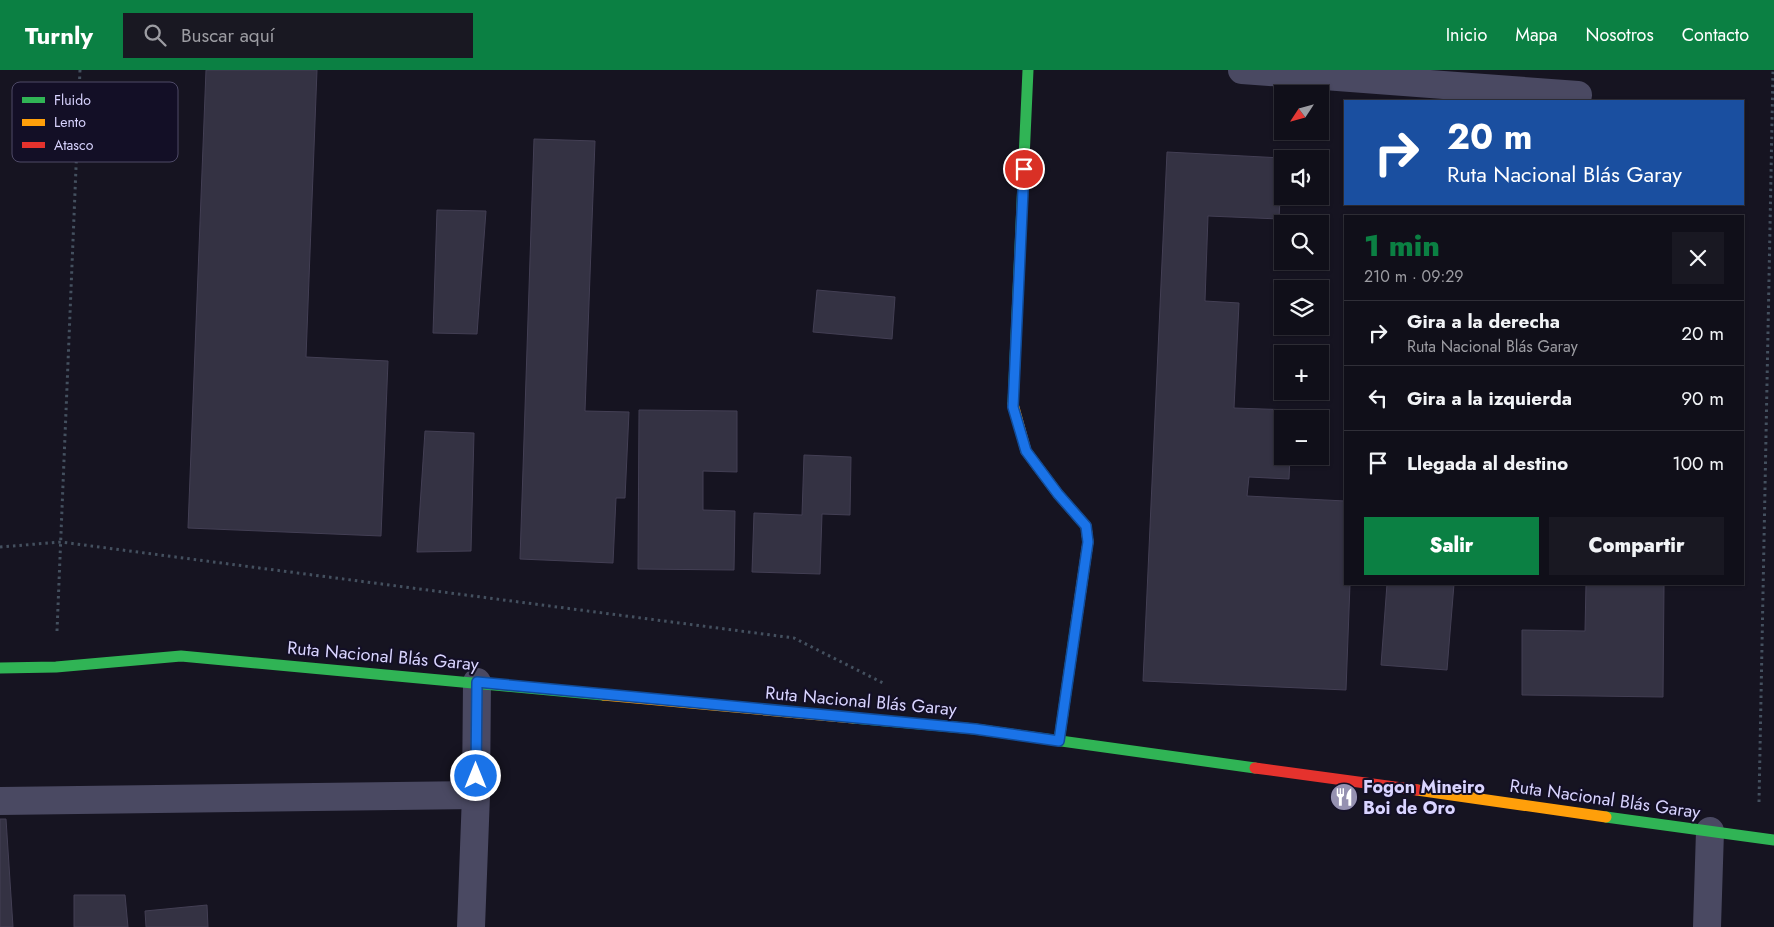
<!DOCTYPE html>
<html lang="es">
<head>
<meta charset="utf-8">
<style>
	body { margin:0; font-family:Jost,sans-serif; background:#191822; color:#f1f3f6; height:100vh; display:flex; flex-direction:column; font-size:19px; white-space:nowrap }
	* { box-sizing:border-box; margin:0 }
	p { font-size:16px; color:#9c9ca2 }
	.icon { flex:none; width:28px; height:28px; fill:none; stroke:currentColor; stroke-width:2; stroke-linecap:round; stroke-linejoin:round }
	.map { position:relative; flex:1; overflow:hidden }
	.side { position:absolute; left:1344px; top:145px; width:400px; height:370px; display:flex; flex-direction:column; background:#100f19; border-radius:0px; box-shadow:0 1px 4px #0004,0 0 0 1px #302f38 }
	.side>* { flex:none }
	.banner { position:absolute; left:1344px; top:30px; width:400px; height:105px; border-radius:0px; box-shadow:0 1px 4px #0004,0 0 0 1px #302f38; background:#1a4fa0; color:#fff; overflow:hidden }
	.needle { width:32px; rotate:234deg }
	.tools { position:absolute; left:1274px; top:15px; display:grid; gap:10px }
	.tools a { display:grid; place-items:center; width:55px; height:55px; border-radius:0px; background:#100f19; box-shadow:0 1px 4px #0004,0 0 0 1px #302f38; font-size:25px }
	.pin { position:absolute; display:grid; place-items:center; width:42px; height:42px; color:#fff; margin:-21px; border:2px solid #fff; border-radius:50%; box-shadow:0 1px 5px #0007 }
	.me { position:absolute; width:55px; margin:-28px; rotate:0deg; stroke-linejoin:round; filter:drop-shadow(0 0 4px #0008) }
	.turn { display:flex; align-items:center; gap:18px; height:105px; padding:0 20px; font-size:22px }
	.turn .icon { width:65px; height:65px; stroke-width:2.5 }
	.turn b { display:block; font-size:35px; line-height:42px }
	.round { display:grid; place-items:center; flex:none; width:52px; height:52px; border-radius:0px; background:#191822 }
	.overview { display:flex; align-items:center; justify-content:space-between; height:85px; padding:0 20px }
	h1 { font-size:30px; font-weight:800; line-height:38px; color:#0b8043 }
	.button { display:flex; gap:10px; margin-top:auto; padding:10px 20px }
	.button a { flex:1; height:58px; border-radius:0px; background:#0b8043; color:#fff; font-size:20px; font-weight:800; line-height:58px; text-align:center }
	.button a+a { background:#191822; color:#f1f3f6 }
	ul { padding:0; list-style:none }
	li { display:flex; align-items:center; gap:15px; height:65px; padding:0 20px; border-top:1px solid #302f38 }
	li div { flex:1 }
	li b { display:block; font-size:19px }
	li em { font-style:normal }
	header { display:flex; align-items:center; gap:30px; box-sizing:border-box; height:70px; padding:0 25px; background:#0b8043; color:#fff }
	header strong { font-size:24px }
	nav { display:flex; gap:28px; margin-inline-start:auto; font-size:18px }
	.search { width:350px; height:45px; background:#191822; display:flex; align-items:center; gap:12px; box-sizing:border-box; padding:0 18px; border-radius:0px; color:#9c9ca2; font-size:19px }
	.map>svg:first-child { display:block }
	.building { fill:#343243; stroke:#433f54 }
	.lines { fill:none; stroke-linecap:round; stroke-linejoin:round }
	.path { stroke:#44505f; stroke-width:3; stroke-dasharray:2.5 4; stroke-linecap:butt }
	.street { stroke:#4a4962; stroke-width:28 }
	.fast { stroke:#30b455; stroke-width:11 }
	.slow { stroke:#ff9f0a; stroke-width:11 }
	.jam { stroke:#e5322d; stroke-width:11 }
	.route-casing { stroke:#114b97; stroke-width:12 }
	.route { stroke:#1a73e8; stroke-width:9 }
	.labels { text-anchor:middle; stroke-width:4; stroke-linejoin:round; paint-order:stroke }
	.street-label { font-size:18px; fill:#d9d4ff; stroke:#130f26 }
	.poi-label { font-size:18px; font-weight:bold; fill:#d9d4ff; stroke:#130f26; text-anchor:start }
	.key { fill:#130f26; stroke:#4e4a67; stroke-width:1 }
	.key-label { font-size:14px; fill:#d9d4ff }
</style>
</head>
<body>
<header>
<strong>Turnly</strong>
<div class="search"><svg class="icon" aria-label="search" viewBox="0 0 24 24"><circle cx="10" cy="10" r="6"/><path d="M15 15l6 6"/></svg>Buscar aquí</div>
<nav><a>Inicio</a><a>Mapa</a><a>Nosotros</a><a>Contacto</a></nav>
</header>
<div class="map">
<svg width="1774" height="857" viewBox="0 0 1774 857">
	<rect width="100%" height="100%" fill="#161421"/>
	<g class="building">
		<polygon points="206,0 317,0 306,287 388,291 381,466 188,458"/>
		<polygon points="534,69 595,71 585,341 629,342 625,428 616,428 613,493 520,489"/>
		<polygon points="1167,82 1282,88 1279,149 1208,146 1205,231 1239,233 1234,338 1292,340 1292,349 1282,349 1282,386 1290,386 1289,409 1249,407 1247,426 1345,431 1345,514 1350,514 1346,620 1143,611"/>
		<polygon points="437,140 486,141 477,264 433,263"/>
		<polygon points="817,220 895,227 892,269 813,262"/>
		<polygon points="639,340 737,341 737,402 703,401 703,440 735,441 734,500 638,499"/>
		<polygon points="425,361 474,363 471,481 417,482"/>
		<polygon points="804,385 851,387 850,445 822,444 820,504 752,502 754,443 802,445"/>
		<polygon points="1387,514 1454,514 1447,600 1381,595"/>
		<polygon points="1586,514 1664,514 1663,627 1522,625 1522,560 1585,561"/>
		<polygon points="0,749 6,749 13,857 0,857"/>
		<polygon points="74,825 125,825 128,857 74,857"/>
		<polygon points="207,835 208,857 146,857 145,841"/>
	</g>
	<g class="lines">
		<g class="path">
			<polyline points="0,477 61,472 794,568 883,613"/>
			<polyline points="57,561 80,0"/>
			<polyline points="1759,732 1773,0"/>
		</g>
		<g class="street">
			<polyline points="1242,0 1578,25"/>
			<polyline points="0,731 476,725"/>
			<polyline points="471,857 476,725 477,612"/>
			<polyline points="1707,857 1710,761"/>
		</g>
		<g class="fast">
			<polyline points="1013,334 1028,0"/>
			<polyline points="0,598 56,597 181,586 603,625"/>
			<polyline points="853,648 975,659 1255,698"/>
			<polyline points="1059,671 1077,547"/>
			<polyline points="1606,747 1774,770"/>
		</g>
		<g class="slow">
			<polyline points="1013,334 1026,381 1058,424 1086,456 1088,472 1077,547"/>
			<polyline points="603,625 853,648"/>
			<polyline points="1417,720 1606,747"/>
		</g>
		<polyline class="jam" points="1255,698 1417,720"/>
	</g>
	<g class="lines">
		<defs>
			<polyline id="route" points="476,706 477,612 975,659 1059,671 1088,472 1086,456 1058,424 1026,381 1013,337 1024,99"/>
		</defs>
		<use href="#route" class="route-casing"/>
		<use href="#route" class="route"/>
	</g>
	<defs>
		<symbol id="restaurant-disc" viewBox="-11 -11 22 22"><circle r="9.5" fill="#9591b1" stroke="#130f26"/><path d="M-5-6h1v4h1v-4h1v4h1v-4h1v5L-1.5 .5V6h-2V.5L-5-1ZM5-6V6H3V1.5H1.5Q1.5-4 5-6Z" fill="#fff"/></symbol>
	</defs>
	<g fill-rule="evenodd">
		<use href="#restaurant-disc" x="1328" y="711" width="32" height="32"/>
	</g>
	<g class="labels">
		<g class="street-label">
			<text transform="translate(383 586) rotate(5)" y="6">Ruta Nacional Blás Garay</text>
			<text transform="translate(861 631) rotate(5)" y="6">Ruta Nacional Blás Garay</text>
			<text transform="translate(1605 729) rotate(8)" y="6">Ruta Nacional Blás Garay</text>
		</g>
		<g class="poi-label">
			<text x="1363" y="723">Fogon Mineiro<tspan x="1363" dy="21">Boi de Oro</tspan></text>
		</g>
	</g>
	<rect x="12" y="12" width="166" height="80" rx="8" class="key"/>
	<rect x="22" y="27" width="23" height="6" fill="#30b455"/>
	<rect x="22" y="49" width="23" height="7" fill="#ff9f0a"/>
	<rect x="22" y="72" width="23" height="6" fill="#e5322d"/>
	<g class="key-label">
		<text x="54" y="35">Fluido</text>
		<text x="54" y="57">Lento</text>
		<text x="54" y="80">Atasco</text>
	</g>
</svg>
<div class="tools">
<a><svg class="needle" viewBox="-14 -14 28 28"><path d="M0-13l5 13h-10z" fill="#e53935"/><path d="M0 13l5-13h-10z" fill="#9c9ca2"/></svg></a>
<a><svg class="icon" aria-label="sound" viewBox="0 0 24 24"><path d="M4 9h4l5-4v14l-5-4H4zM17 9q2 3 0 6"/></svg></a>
<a><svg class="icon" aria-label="search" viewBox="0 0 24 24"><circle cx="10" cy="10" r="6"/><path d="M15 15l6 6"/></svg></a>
<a><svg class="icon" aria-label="layers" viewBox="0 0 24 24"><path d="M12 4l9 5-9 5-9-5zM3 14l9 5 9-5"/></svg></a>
<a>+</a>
<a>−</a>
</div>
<div class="pin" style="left:1024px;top:99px;background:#d93025"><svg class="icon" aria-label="arrive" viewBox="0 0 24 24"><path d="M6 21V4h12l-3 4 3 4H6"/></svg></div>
<svg class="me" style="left:476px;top:706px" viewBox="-20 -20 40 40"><circle r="17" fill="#1a73e8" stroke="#fff" stroke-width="3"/><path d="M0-11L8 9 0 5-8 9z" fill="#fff"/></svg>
<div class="banner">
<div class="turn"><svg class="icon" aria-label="right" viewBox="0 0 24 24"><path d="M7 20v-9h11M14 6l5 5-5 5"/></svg><div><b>20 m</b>Ruta Nacional Blás Garay</div></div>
</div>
<section class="side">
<div class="overview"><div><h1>1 min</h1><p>210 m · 09:29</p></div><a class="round"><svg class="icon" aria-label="close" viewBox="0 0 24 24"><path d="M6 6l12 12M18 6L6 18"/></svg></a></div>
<ul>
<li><svg class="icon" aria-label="right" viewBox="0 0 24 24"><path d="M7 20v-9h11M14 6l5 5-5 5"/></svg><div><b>Gira a la derecha</b><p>Ruta Nacional Blás Garay</p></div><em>20 m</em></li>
<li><svg class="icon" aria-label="left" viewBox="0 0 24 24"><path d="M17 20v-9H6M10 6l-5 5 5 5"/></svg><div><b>Gira a la izquierda</b></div><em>90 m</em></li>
<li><svg class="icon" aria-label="arrive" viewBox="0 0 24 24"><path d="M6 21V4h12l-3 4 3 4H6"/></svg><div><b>Llegada al destino</b></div><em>100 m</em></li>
</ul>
<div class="button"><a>Salir</a><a>Compartir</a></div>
</section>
</div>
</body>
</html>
